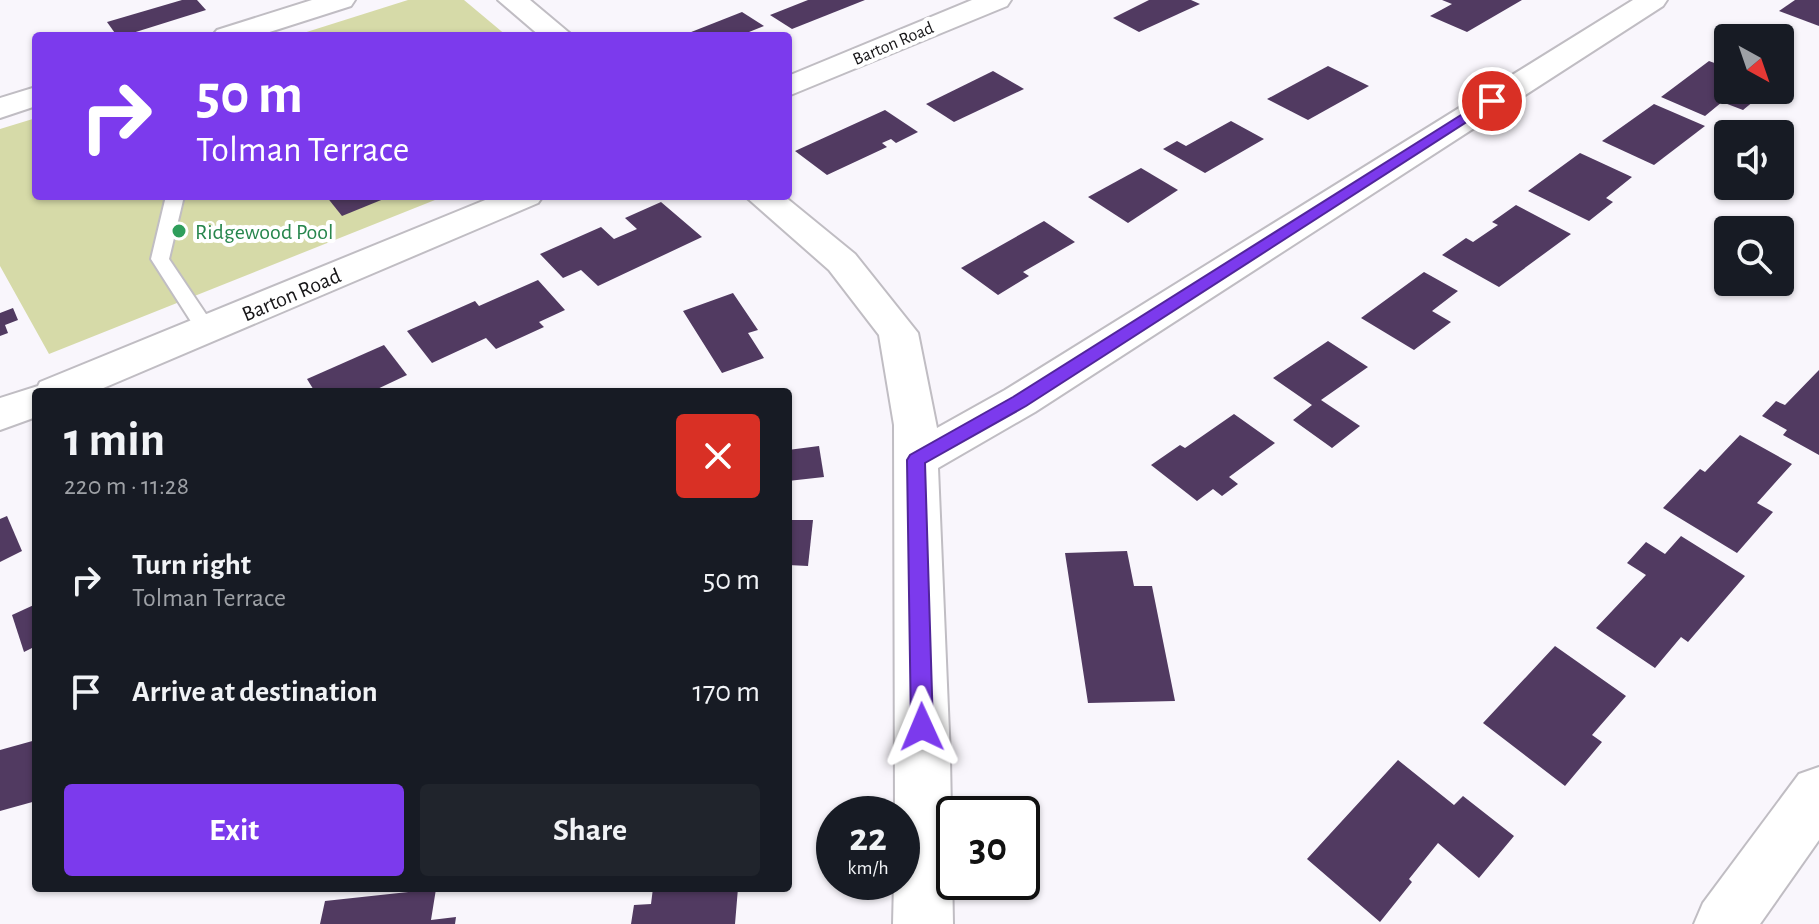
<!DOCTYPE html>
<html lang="en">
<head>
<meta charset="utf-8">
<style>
	body { margin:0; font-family:"Alegreya Sans",sans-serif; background:#20242c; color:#f1f3f6; height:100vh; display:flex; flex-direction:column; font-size:30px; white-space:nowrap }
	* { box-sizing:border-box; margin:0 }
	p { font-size:26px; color:#9ea1a6 }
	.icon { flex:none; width:44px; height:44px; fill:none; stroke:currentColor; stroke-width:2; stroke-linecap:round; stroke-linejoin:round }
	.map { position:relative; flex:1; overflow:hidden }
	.sheet { position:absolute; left:32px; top:388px; width:760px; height:504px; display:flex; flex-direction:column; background:#171b24; border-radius:8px; box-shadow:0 2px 6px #0004 }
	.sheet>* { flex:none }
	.guide { position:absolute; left:32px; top:32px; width:760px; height:168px; border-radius:8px; box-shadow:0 2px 6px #0004; background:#7c3aed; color:#fff; overflow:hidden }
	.needle { width:52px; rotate:140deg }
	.buttons { position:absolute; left:1714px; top:24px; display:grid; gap:16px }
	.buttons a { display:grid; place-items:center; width:80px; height:80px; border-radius:8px; background:#171b24; box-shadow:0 2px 6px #0004; font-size:40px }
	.speed { position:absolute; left:816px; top:796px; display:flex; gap:16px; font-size:40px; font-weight:700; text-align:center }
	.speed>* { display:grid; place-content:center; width:104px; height:104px; border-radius:50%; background:#171b24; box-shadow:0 2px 6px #0004; line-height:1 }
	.speed small { font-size:20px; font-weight:400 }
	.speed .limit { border:4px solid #111; border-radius:12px; background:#fff; color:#111 }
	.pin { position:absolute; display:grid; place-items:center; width:68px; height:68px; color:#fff; margin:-34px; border:4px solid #fff; border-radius:50%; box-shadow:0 2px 8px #0007 }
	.me { position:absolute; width:88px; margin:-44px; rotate:359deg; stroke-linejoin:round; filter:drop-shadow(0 0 6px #0008) }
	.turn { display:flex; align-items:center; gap:28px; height:168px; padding:0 32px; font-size:36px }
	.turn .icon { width:104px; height:104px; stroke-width:2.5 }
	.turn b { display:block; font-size:56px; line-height:68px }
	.round { display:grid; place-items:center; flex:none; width:84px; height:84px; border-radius:8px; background:#20242c }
	.overview { display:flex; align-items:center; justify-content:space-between; height:136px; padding:0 32px }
	h1 { font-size:48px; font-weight:600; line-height:60px }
	.button { display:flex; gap:16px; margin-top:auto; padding:16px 32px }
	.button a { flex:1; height:92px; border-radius:8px; background:#7c3aed; color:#fff; font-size:32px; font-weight:600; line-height:92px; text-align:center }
	.button a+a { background:#20242c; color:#f1f3f6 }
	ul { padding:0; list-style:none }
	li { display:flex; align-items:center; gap:24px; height:112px; padding:0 32px }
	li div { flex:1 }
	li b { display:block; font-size:30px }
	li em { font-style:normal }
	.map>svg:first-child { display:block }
	.green { fill:#d6daa8 }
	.building { fill:#513a61 }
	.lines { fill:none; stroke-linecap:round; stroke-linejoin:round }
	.service-casing { stroke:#c0bdc3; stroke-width:4 }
	.minor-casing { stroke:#c0bdc3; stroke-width:4 }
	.service { fill:#fff; fill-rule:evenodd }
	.minor { fill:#fff; fill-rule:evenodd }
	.route { fill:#7c3aed; stroke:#51269a; stroke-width:2 }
	.leisure-dot { fill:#2e9e5b; stroke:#fff; stroke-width:3 }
	.labels { text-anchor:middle; stroke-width:8; stroke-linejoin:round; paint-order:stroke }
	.far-street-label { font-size:18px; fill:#161517; stroke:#fff }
	.leisure-label { font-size:22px; fill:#27864d; stroke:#fff; text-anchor:start }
	.street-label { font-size:22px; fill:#161517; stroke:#fff }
</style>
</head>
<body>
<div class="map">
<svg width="1819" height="924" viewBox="0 0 1819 924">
	<rect width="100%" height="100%" fill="#f9f6fc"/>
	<g class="green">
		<polygon points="408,0 464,0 507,36 294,36"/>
		<polygon points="36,118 36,196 445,196 49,354 0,266 0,129"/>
	</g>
	<g class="building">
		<polygon points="182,0 197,0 206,10 123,36 117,36 107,22"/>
		<polygon points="808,0 865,0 792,29 770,15"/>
		<polygon points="1149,0 1191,0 1200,4 1139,32 1113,18"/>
		<polygon points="1442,0 1522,0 1467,32 1430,16 1452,4"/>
		<polygon points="1795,0 1819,0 1819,26 1779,11"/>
		<polygon points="742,12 764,26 739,36 681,36"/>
		<polygon points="1762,28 1780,35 1794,40 1780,50 1780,38 1747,38"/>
		<polygon points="1709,61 1728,68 1728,90 1743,90 1760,96 1743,110 1722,102 1705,116 1661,97"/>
		<polygon points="1328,66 1369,86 1308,120 1267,99"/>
		<polygon points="993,71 1024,89 954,122 926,104"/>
		<polygon points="1654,104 1705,126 1654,165 1602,141"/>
		<polygon points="885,110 918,132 896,143 891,139 882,143 887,147 827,175 795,151"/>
		<polygon points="1231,121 1264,139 1205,173 1163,149 1177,141 1186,146"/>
		<polygon points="1580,153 1632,177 1606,198 1613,202 1589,221 1528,191"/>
		<polygon points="1141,168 1178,190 1128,223 1088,197"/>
		<polygon points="326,196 391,196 342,216"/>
		<polygon points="661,202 702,237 598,286 581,270 563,278 540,254 601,227 614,239 637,229 625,218"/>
		<polygon points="1516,205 1571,234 1499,287 1442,255 1466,238 1473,242 1498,225 1492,222"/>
		<polygon points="1044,221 1075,242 1023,272 1029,276 998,295 961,268"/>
		<polygon points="1424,272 1458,291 1432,311 1451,322 1414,350 1361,318"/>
		<polygon points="538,280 565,310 539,322 544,327 496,349 486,338 432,363 407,331 475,301 479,306"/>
		<polygon points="733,293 758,330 748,333 764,358 722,373 683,311"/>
		<polygon points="13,308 18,320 5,325 8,333 0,336 0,313"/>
		<polygon points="1328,341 1368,367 1321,400 1360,426 1332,448 1293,420 1312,405 1273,378"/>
		<polygon points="384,345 407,375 371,392 315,392 307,379"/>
		<polygon points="1819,370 1819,455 1783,435 1787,430 1762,416 1776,401 1785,405"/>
		<polygon points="1234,414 1275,443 1229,477 1238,484 1222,496 1213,489 1197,501 1151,465 1180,445 1185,448"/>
		<polygon points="1740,435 1792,464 1757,503 1773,512 1737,553 1663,508 1700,469 1705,472"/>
		<polygon points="819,446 824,477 788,481 788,450"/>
		<polygon points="7,516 22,551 0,562 0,519"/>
		<polygon points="788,520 813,520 808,566 788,565"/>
		<polygon points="1681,536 1745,576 1688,642 1681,637 1655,668 1596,628 1646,575 1627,563 1646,542 1665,554"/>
		<polygon points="1127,551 1134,586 1152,586 1175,701 1088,703 1065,553"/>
		<polygon points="36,604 36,646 24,652 12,615"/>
		<polygon points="1555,646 1626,696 1592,735 1602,742 1565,786 1483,723"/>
		<polygon points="36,740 36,801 0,811 0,750"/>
		<polygon points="1398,760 1454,805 1463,796 1514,836 1479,878 1438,843 1409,879 1412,882 1380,922 1307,859"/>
		<polygon points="653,888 738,888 735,924 631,924 634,905 651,904"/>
		<polygon points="436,889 431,920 456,917 455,924 320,924 325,901"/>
	</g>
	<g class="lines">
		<defs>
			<polygon id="service" points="166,196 184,196 169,259 216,329 213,334 199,334 151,259"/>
			<g id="minor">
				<polygon points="312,0 355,0 351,6 257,36 212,36 217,30"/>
				<polygon points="498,0 530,0 573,36 540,36"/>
				<polygon points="972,0 1011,0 1007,6 788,96 788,76"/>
				<polygon points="1633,0 1667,0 1663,6 1035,412 938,468 950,757 953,924 893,924 894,882 902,882 902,814 895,814 894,425 879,335 829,270 745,196 784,196 855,254 918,333 937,428 1005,390"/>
				<polygon points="36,87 36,106 0,118 0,98"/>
				<polygon points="495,196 543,196 538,203 94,392 36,392 36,417 0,430 0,398 38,386 40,382"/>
				<polygon points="1819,767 1819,840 1760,924 1694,924 1703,903 1799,774"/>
			</g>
		</defs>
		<use href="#service" class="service-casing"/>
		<use href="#minor" class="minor-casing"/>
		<use href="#service" class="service"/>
		<use href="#minor" class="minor"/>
	</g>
	<polygon class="route" points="1488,98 1499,101 1026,406 925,463 933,727 930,734 922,737 914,734 911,727 907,460 910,455 1013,397"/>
	<circle class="leisure-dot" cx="179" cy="231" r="8"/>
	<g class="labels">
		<g class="far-street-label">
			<text transform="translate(893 43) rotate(-23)" y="6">Barton Road</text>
		</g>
		<g class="leisure-label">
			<text x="195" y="239">Ridgewood Pool</text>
		</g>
		<g class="street-label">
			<text transform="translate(291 294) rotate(-23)" y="8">Barton Road</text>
		</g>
	</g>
</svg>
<div class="buttons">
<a><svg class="needle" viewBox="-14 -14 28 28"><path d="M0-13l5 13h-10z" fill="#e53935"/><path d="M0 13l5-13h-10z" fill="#9ea1a6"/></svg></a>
<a><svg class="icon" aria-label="sound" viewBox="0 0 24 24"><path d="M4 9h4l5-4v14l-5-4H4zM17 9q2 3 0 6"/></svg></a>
<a><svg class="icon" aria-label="search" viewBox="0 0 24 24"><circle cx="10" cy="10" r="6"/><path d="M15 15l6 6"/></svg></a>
</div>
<div class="speed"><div>22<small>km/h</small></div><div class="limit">30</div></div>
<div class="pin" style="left:1492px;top:101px;background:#d93025"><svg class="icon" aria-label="arrive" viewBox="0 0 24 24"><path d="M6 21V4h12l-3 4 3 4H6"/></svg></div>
<svg class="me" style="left:922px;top:727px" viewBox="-20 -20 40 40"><path d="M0-17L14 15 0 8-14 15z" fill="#7c3aed" stroke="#fff" stroke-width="4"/></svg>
<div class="guide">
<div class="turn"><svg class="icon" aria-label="right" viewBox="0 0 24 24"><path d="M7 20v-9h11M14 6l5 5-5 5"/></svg><div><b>50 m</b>Tolman Terrace</div></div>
</div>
<section class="sheet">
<div class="overview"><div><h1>1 min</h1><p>220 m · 11:28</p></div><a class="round" style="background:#d93025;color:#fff"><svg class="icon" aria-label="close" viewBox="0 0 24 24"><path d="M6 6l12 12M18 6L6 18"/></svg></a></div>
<ul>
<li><svg class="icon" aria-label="right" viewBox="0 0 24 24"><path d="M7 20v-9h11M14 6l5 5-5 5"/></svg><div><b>Turn right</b><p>Tolman Terrace</p></div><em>50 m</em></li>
<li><svg class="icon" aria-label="arrive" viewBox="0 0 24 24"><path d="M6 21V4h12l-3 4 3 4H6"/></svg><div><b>Arrive at destination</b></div><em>170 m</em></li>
</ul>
<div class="button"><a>Exit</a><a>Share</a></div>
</section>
</div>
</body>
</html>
